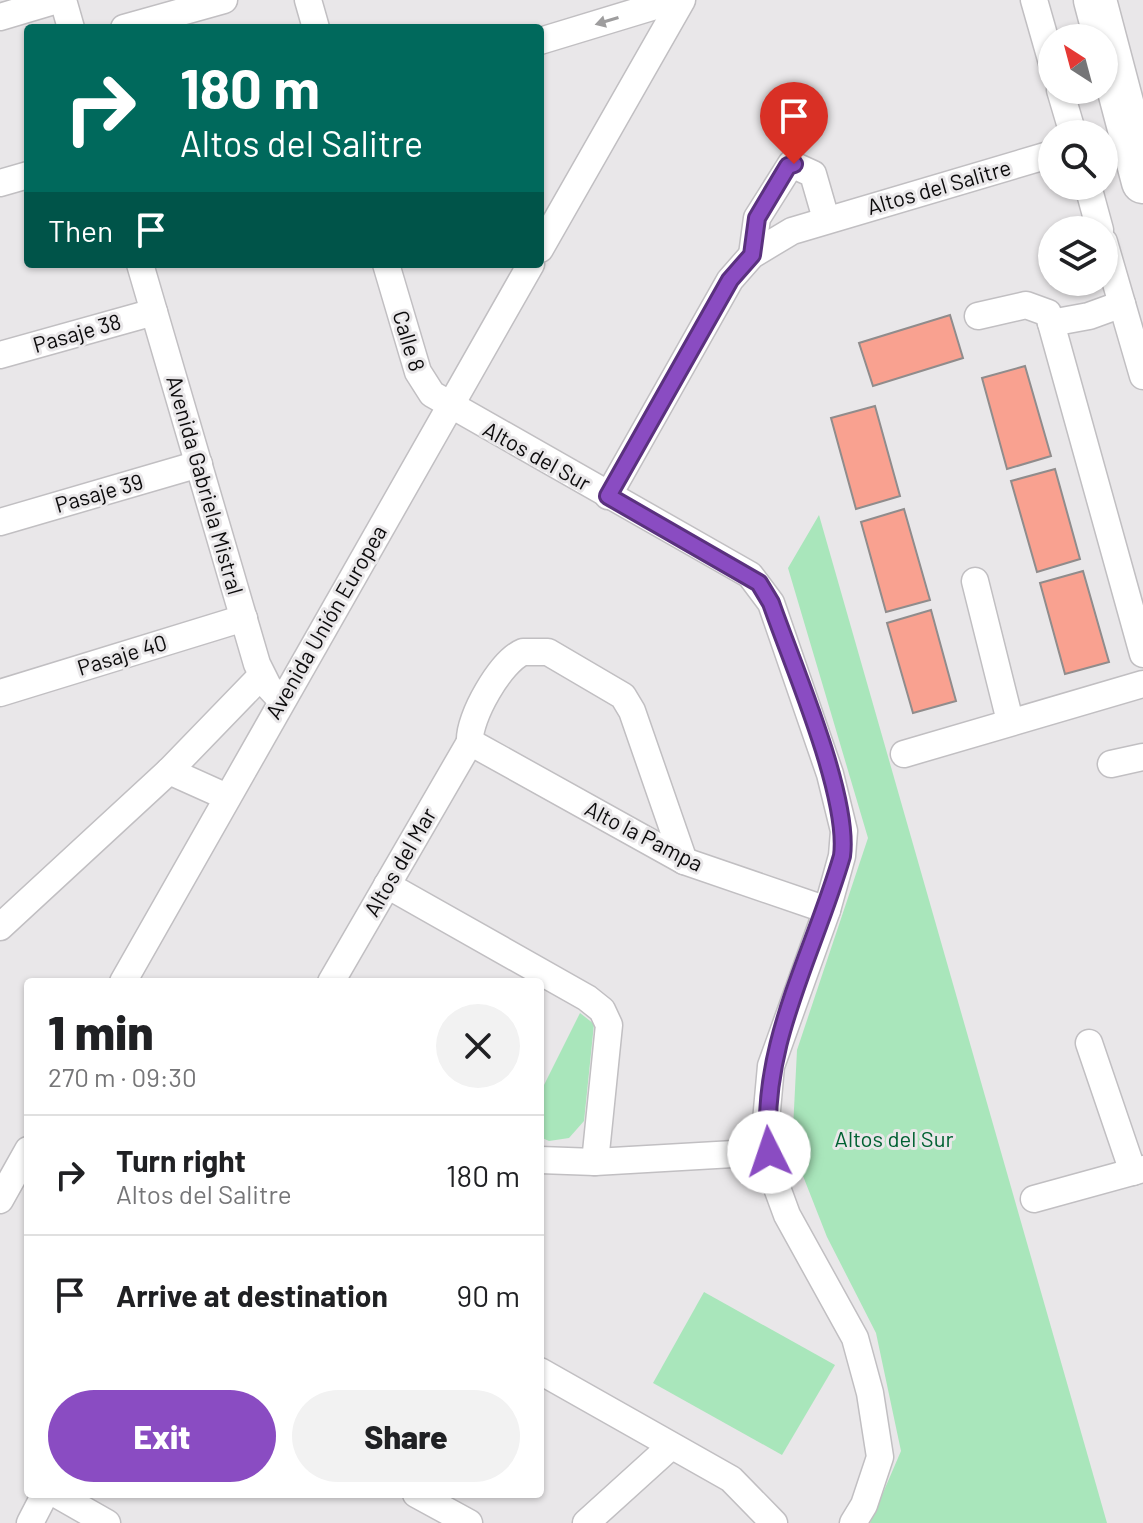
<!DOCTYPE html>
<html lang="en">
<head>
<meta charset="utf-8">
<style>
	body { margin:0; font-family:Barlow,sans-serif; background:#f2f2f2; color:#202124; height:100vh; display:flex; flex-direction:column; font-size:30px; white-space:nowrap }
	* { box-sizing:border-box; margin:0 }
	p { font-size:26px; color:#757577 }
	.icon { flex:none; width:44px; height:44px; fill:none; stroke:currentColor; stroke-width:2; stroke-linecap:round; stroke-linejoin:round }
	.map { position:relative; flex:1; overflow:hidden }
	.details { position:absolute; left:24px; top:978px; width:520px; height:520px; display:flex; flex-direction:column; background:#fff; border-radius:8px; box-shadow:0 2px 6px #0004 }
	.details>* { flex:none }
	.top-card { position:absolute; left:24px; top:24px; width:520px; height:244px; border-radius:8px; box-shadow:0 2px 6px #0004; background:#00695c; color:#fff; overflow:hidden }
	.needle { width:52px; rotate:324deg }
	.buttons { position:absolute; left:1038px; top:24px; display:grid; gap:16px }
	.buttons a { display:grid; place-items:center; width:80px; height:80px; border-radius:50%; background:#fff; box-shadow:0 2px 6px #0004; font-size:40px }
	.pin { position:absolute; display:grid; place-items:center; width:68px; height:68px; color:#fff; margin:-82px -34px; border-radius:50% 50% 50% 0; rotate:-45deg; box-shadow:0 0 8px #0007 }
	.pin .icon { rotate:45deg }
	.me { position:absolute; width:88px; margin:-44px; rotate:356deg; stroke-linejoin:round; filter:drop-shadow(0 0 6px #0008) }
	.turn { display:flex; align-items:center; gap:28px; height:168px; padding:0 24px; font-size:36px }
	.turn .icon { width:104px; height:104px; stroke-width:2.5 }
	.turn b { display:block; font-size:56px; line-height:68px }
	.then { display:flex; align-items:center; height:76px; padding:0 24px; background:#0003; gap:16px; font-size:30px }
	.round { display:grid; place-items:center; flex:none; width:84px; height:84px; border-radius:42px; background:#f2f2f2 }
	.headline { display:flex; align-items:center; justify-content:space-between; height:136px; padding:0 24px }
	h1 { font-size:48px; font-weight:800; line-height:60px }
	.button { display:flex; gap:16px; margin-top:auto; padding:16px 24px }
	.button a { flex:1; height:92px; border-radius:48px; background:#8a4cc2; color:#fff; font-size:32px; font-weight:800; line-height:92px; text-align:center }
	.button a+a { background:#f2f2f2; color:#202124 }
	ul { padding:0; list-style:none }
	li { display:flex; align-items:center; gap:24px; height:120px; padding:0 24px; border-top:2px solid #e0e0e0 }
	li div { flex:1 }
	li b { display:block; font-size:30px }
	li em { font-style:normal }
	.map>svg:first-child { display:block }
	.green { fill:#a9e6bb }
	.building { fill:#f9a190; stroke:#908c8c; stroke-width:2 }
	.lines { fill:none; stroke-linecap:round; stroke-linejoin:round }
	.minor-casing { stroke:#c1bfc2; stroke-width:29 }
	.primary-casing { stroke:#c1bfc2; stroke-width:45 }
	.minor { stroke:#fff; stroke-width:26 }
	.primary { stroke:#fff; stroke-width:42 }
	.oneway { fill:#9e9d9e }
	.route-casing { stroke:#5a317e; stroke-width:20 }
	.route { stroke:#8a4cc2; stroke-width:14 }
	.labels { text-anchor:middle; stroke-width:6; stroke-linejoin:round; paint-order:stroke }
	.street-label { font-size:22px; fill:#0c0b0c; stroke:#e9e7e9 }
	.park-label { font-size:22px; fill:#006132; stroke:#e9e7e9 }
</style>
</head>
<body>
<div class="map">
<svg width="1143" height="1523" viewBox="0 0 1143 1523">
	<rect width="100%" height="100%" fill="#e9e7e9"/>
	<g class="green">
		<polygon points="819,515 1107,1523 870,1523 901,1451 876,1333 827,1237 792,1148 797,1050 868,838 788,568"/>
		<polygon points="580,1013 594,1024 584,1121 569,1138 549,1141 540,1137 540,1093"/>
		<polygon points="704,1292 835,1365 782,1455 653,1383"/>
	</g>
	<g class="building">
		<polygon points="950,315 963,358 873,386 859,343"/>
		<polygon points="1025,366 1051,456 1007,469 982,378"/>
		<polygon points="875,406 900,496 856,509 831,418"/>
		<polygon points="1055,469 1080,559 1037,572 1011,481"/>
		<polygon points="904,509 930,600 886,612 861,522"/>
		<polygon points="1083,571 1109,662 1065,674 1040,583"/>
		<polygon points="931,610 956,701 913,713 887,623"/>
	</g>
	<g class="lines">
		<defs>
			<g id="minor">
				<polyline points="63,0 71,28"/>
				<polyline points="308,0 316,28"/>
				<polyline points="1034,0 1052,63"/>
				<polyline points="0,17 57,0"/>
				<polyline points="124,28 224,0"/>
				<polyline points="540,41 675,0"/>
				<polyline points="1060,90 1073,134"/>
				<polyline points="0,183 28,175"/>
				<polyline points="1088,186 1100,230"/>
				<polyline points="1104,242 1143,376"/>
				<polyline points="540,249 682,0"/>
				<polyline points="752,255 757,218 791,164 813,174 826,219"/>
				<polyline points="140,264 257,664 268,686 281,700"/>
				<polyline points="386,264 418,372 432,394 750,575 771,603 830,774 844,831 842,856 827,910 771,1066 766,1121 776,1185 787,1215 855,1338 870,1393 880,1457 864,1505 853,1523"/>
				<polyline points="1122,304 1089,316 1051,323 1143,654"/>
				<polyline points="978,316 1026,305 1048,313 1051,323"/>
				<polyline points="0,355 154,312"/>
				<polyline points="608,496 730,280 752,255 792,231 1052,154"/>
				<polyline points="0,522 199,464"/>
				<polyline points="975,581 1010,721"/>
				<polyline points="0,693 244,618"/>
				<path d="M470,742C468,718 501,661 523,652H548L623,696L632,711L684,861"/>
				<polyline points="470,742 684,861 827,910"/>
				<polyline points="904,754 1143,684"/>
				<polyline points="1111,764 1143,757"/>
				<polyline points="169,771 227,797"/>
				<polyline points="387,885 587,998 602,1010 609,1025 595,1162"/>
				<polyline points="0,927 169,771 261,676"/>
				<polyline points="123,982 531,264"/>
				<polyline points="331,982 470,742"/>
				<polyline points="1089,1043 1133,1172"/>
				<polyline points="540,1160 595,1162 769,1152"/>
				<polyline points="1034,1199 1143,1169"/>
				<polyline points="0,1200 28,1150"/>
				<polyline points="540,1371 731,1479 774,1523"/>
				<polyline points="56,1494 107,1523"/>
				<polyline points="416,1494 469,1523"/>
				<polyline points="30,1523 45,1494"/>
				<polyline points="586,1523 671,1446"/>
			</g>
			<polyline id="primary" points="1095,0 1143,182"/>
		</defs>
		<use href="#minor" class="minor-casing"/>
		<use href="#primary" class="primary-casing"/>
		<use href="#minor" class="minor"/>
		<use href="#primary" class="primary"/>
	</g>
	<defs><path id="oneway-solid" d="M-6-.8H1V-3.2L6.5 0L1 3.2V.8H-6Z" transform="scale(2)"/></defs>
	<use class="oneway" href="#oneway-solid" transform="translate(607 21) rotate(163)"/>
	<g class="lines">
		<defs>
			<path id="route" d="M769,1152C759,1046 813,956 842,856C850,796 792,664 771,603L759,583L608,496L730,280L752,255L757,218L788,166L794,164"/>
		</defs>
		<use href="#route" class="route-casing"/>
		<use href="#route" class="route"/>
	</g>
	<g class="labels">
		<g class="street-label">
			<text transform="translate(939 187) rotate(-16)" y="8">Altos del Salitre</text>
			<text transform="translate(77 333) rotate(-16)" y="8">Pasaje 38</text>
			<text transform="translate(409 341) rotate(73)" y="8">Calle 8</text>
			<text transform="translate(537 456) rotate(29)" y="8">Altos del Sur</text>
			<text transform="translate(205 485) rotate(74)" y="8">Avenida Gabriela Mistral</text>
			<text transform="translate(99 493) rotate(-16)" y="8">Pasaje 39</text>
			<text transform="translate(326 622) rotate(-60)" y="8">Avenida Unión Europea</text>
			<text transform="translate(122 655) rotate(-17)" y="8">Pasaje 40</text>
			<text transform="translate(644 836) rotate(27)" y="8">Alto la Pampa</text>
			<text transform="translate(400 862) rotate(-60)" y="8">Altos del Mar</text>
		</g>
		<g class="park-label">
			<text x="894" y="1147">Altos del Sur</text>
		</g>
	</g>
</svg>
<div class="buttons">
<a><svg class="needle" viewBox="-14 -14 28 28"><path d="M0-13l5 13h-10z" fill="#e53935"/><path d="M0 13l5-13h-10z" fill="#757577"/></svg></a>
<a><svg class="icon" aria-label="search" viewBox="0 0 24 24"><circle cx="10" cy="10" r="6"/><path d="M15 15l6 6"/></svg></a>
<a><svg class="icon" aria-label="layers" viewBox="0 0 24 24"><path d="M12 4l9 5-9 5-9-5zM3 14l9 5 9-5"/></svg></a>
</div>
<div class="pin" style="left:794px;top:164px;background:#d93025"><svg class="icon" aria-label="arrive" viewBox="0 0 24 24"><path d="M6 21V4h12l-3 4 3 4H6"/></svg></div>
<svg class="me" style="left:769px;top:1152px" viewBox="-20 -20 40 40"><circle r="19" fill="#fff"/><path d="M0-13L10 11 0 6-10 11z" fill="#8a4cc2"/></svg>
<div class="top-card">
<div class="turn"><svg class="icon" aria-label="right" viewBox="0 0 24 24"><path d="M7 20v-9h11M14 6l5 5-5 5"/></svg><div><b>180 m</b>Altos del Salitre</div></div>
<div class="then">Then<svg class="icon" aria-label="arrive" viewBox="0 0 24 24"><path d="M6 21V4h12l-3 4 3 4H6"/></svg></div>
</div>
<section class="details">
<div class="headline"><div><h1>1 min</h1><p>270 m · 09:30</p></div><a class="round"><svg class="icon" aria-label="close" viewBox="0 0 24 24"><path d="M6 6l12 12M18 6L6 18"/></svg></a></div>
<ul>
<li><svg class="icon" aria-label="right" viewBox="0 0 24 24"><path d="M7 20v-9h11M14 6l5 5-5 5"/></svg><div><b>Turn right</b><p>Altos del Salitre</p></div><em>180 m</em></li>
<li><svg class="icon" aria-label="arrive" viewBox="0 0 24 24"><path d="M6 21V4h12l-3 4 3 4H6"/></svg><div><b>Arrive at destination</b></div><em>90 m</em></li>
</ul>
<div class="button"><a>Exit</a><a>Share</a></div>
</section>
</div>
</body>
</html>
